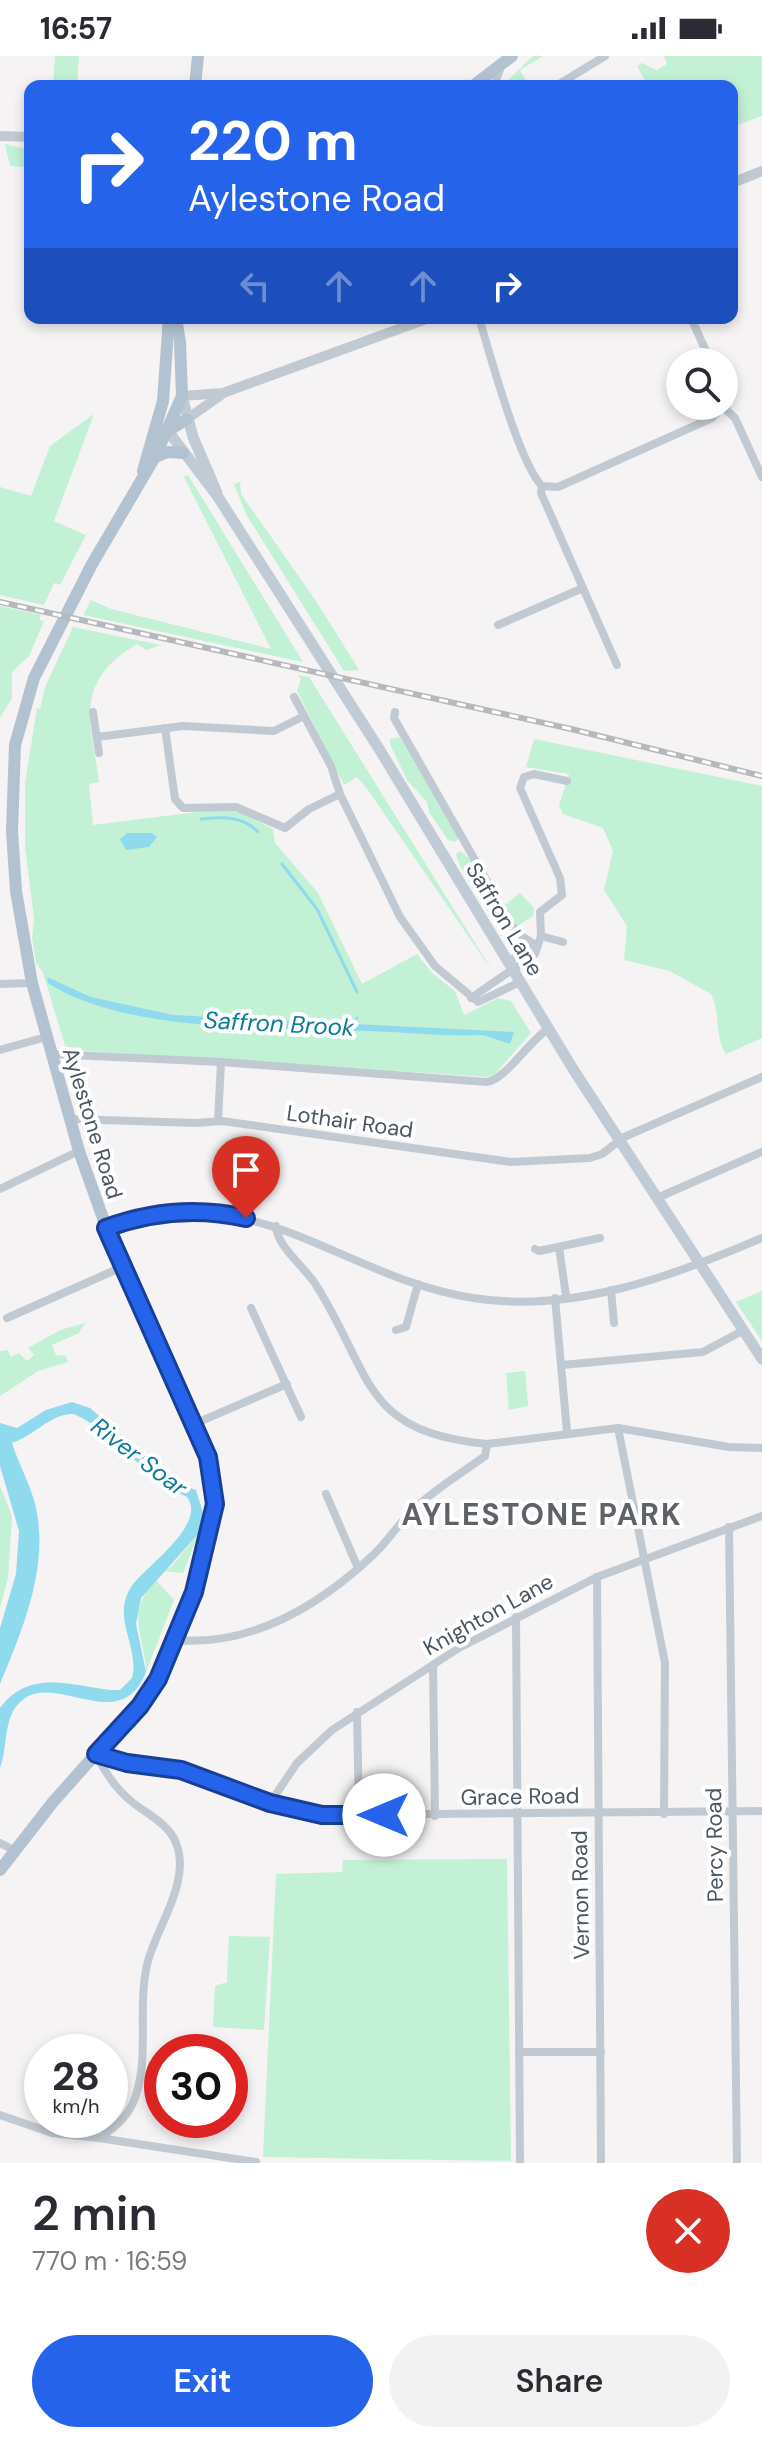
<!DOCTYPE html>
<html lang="en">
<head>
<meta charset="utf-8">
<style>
	body { margin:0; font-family:"DM Sans",sans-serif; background:#f2f2f3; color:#2b2b33; height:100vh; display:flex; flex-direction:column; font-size:30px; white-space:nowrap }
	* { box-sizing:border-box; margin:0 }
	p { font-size:26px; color:#7c7c81 }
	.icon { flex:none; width:44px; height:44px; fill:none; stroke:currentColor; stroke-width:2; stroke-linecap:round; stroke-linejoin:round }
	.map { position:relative; height:2107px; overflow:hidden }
	.drawer { display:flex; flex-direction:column; background:#fff; flex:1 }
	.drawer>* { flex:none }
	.banner { position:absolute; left:24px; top:24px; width:714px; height:244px; border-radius:16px; box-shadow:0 4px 12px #0003; background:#2563eb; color:#fff; overflow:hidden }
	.controls { position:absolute; left:666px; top:292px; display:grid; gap:16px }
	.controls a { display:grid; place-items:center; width:72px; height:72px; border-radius:50%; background:#fff; box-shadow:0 4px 12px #0003; font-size:40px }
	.speed { position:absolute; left:24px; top:1978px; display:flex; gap:16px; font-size:40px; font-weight:700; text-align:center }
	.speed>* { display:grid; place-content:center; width:104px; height:104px; border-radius:50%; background:#fff; box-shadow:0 4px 12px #0003; line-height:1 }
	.speed small { font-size:20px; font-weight:400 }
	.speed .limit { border:12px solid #d22; background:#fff; color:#111 }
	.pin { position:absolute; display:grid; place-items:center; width:68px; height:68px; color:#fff; margin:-82px -34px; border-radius:50% 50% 50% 0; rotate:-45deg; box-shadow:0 0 8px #0007 }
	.pin .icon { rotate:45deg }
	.me { position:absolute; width:88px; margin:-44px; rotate:270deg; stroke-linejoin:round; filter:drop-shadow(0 0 6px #0008) }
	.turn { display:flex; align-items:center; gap:28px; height:168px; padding:0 32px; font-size:36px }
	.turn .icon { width:104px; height:104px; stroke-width:2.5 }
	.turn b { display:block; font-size:56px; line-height:68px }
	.lanes { display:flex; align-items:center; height:76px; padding:0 32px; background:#0003; justify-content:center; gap:40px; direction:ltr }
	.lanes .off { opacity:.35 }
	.round { display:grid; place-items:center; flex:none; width:84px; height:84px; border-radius:42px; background:#f2f2f3 }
	.summary { display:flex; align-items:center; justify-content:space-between; height:136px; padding:0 32px }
	h1 { font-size:48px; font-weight:600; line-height:60px }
	.cta { display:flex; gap:16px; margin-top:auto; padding:16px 32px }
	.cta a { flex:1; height:92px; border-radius:48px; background:#2563eb; color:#fff; font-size:32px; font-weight:600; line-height:92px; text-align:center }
	.cta a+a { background:#f2f2f3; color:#2b2b33 }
	.status { display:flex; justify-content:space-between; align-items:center; height:56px; padding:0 40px; background:#fff; direction:ltr }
	.status svg { height:22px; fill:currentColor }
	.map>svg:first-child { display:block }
	.green { fill:#c3f1d5 }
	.water { fill:#90daee }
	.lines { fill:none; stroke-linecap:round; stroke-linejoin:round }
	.stream { stroke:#90daee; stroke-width:3 }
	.minor { stroke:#c1cad2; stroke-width:8 }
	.tertiary { stroke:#c1cad2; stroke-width:10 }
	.secondary { stroke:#c1cbd6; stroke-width:11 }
	.primary { stroke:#b3c2d1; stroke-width:12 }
	.rail-casing { stroke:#b5b8bd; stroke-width:6 }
	.rail { stroke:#fff; stroke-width:3; stroke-dasharray:9; stroke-linecap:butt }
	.route-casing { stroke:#184099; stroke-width:20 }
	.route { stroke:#2563eb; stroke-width:14 }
	.labels { text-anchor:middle; stroke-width:8; stroke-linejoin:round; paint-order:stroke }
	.street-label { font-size:22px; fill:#4a5661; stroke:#fff }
	.water-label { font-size:24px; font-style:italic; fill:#0c7c9b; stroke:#fff }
	.district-label { font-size:30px; font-weight:bold; letter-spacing:2px; fill:#5f6368; stroke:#fff }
</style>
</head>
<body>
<div class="status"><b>16:57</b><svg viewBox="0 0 49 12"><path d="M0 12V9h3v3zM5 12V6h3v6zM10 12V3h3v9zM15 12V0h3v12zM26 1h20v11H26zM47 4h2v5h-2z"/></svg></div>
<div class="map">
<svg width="762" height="2107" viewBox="0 0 762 2107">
	<rect width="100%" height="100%" fill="#f5f3f3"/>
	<g class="green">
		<polygon points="55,0 79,0 77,30 53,30"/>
		<polygon points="533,0 543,0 520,14 529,30 502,30"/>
		<polygon points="664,0 762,0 762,60 732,71 732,30 648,30 637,10 642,7 657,14 667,8"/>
		<polygon points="5,88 26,93 30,126 25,125 25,111 10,110"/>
		<polygon points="94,358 54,465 86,479 60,529 54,527 44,549 0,539 0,431 31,440 50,390"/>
		<polygon points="188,419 303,606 83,559 91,544 111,553 271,593 184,421"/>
		<polygon points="240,426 241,438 316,545 359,614 344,615 246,458 234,428"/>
		<polygon points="0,550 41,559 39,564 44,565 29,600 12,616 12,642 0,662"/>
		<path d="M73,571L161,589L146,594L137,588C71,627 92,669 99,726L89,728L93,769L221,753L243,757L273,773L275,787L318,837L362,928L417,898L432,917L455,935L464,959L498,942L511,945L531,977L495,1018L489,1021L71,994L65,989L43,917L36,907L32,882L34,863L25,791V727L37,652L40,653L45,631Z"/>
		<polygon points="298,619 309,621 495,919 368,734 357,721 344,729 297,635 301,623"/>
		<polygon points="400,681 458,781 456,786 448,784 429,756 427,746 407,724 390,688 390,683"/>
		<path d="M534,683L762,730V982L726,998C714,979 721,958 711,938L670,915L624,904L627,870L604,834L613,795L603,772L563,758L559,750L569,718L526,711Z"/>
		<path d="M460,795L471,804L508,874C494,872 458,812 456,798Z"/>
		<polygon points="520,837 534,852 533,860 517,870 504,850"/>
		<polygon points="762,1235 762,1285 736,1246"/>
		<polygon points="85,1267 79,1277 52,1289 56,1299 66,1300 68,1306 38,1315 0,1340 0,1295 8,1294 11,1301 19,1297 27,1305 34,1299 28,1292 60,1274"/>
		<polygon points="525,1315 528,1350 509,1354 506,1317"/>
		<polygon points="0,1430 12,1460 8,1522 0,1552"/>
		<polygon points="199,1477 183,1517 163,1515 171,1511"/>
		<path d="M156,1524L174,1544L146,1616C145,1576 124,1559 156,1524Z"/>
		<polygon points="507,1803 511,2105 263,2101 276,1818 342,1816 343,1804"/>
		<polygon points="229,1880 270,1881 264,1974 213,1971 215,1930 227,1926"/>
	</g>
	<g class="water">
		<polygon points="127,777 152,777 157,781 149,791 126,794 120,783"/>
		<path d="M47,921L91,941L173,959L514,976L510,988L483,979C445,981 406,976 367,975C278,972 124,977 48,927Z"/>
		<path d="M72,1346L90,1352L176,1427L196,1434L204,1460L199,1477L141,1542L136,1568L146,1616C119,1686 47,1605 15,1652C4,1668 7,1694 0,1712V1652C29,1613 69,1629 110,1634H120L132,1622C140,1590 111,1563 131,1531C143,1512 208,1469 187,1441C143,1423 118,1378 74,1358C51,1357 34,1380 12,1387C19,1409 31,1429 36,1452C49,1512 22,1575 0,1628V1572L16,1518L19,1475L0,1410V1367L17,1372L46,1354Z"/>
	</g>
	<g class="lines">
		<g class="stream">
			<path d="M201,763C222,761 242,759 258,776"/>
			<polyline points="282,808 317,853 357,936"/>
			<polyline points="352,972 357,962"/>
		</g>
		<g class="minor">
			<polyline points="494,30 502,8"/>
			<polyline points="556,30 605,0"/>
			<path d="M479,262C490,298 519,407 542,430L558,431L712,362L723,350"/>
			<polyline points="691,262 711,306"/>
			<polyline points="723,351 735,362 762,421"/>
			<polyline points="542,430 541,437 617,609"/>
			<polyline points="498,569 583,532"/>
			<polyline points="294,641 331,710 340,738 400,861 435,910 478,946 520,926"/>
			<polyline points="93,656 99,697"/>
			<polyline points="395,656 394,662 516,876 537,890"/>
			<polyline points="165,672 175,743 183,752 236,751 285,772 309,753 340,738"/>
			<polyline points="97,681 183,670 274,675 304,660"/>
			<polyline points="541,880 563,886"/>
			<polyline points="507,906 537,890"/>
			<polyline points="0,928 32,927"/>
			<polyline points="471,942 535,898 541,880 540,856 562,839 560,822 520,732 524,721 534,718 567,725"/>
			<polyline points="0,994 46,981"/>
			<path d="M51,998L221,1006L487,1026C505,1024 529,985 548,973"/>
			<polyline points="70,1063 196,1067 222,1065 511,1106 590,1102 602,1098 624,1081 762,1021"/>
			<polyline points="218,1065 221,1006"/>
			<polyline points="0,1133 79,1095"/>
			<polyline points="657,1142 762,1096"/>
			<path d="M276,1170C277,1191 305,1211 316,1229C373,1319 361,1376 487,1388"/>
			<path d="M106,1172C257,1118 336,1220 473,1242C571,1258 674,1220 762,1182"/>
			<polyline points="559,1191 566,1240"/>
			<polyline points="535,1193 539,1195 600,1182"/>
			<polyline points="611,1234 614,1267"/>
			<polyline points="555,1242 567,1376"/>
			<polyline points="251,1252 301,1361"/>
			<polyline points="7,1262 122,1211"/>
			<polyline points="396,1274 406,1271 418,1228"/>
			<polyline points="562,1309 703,1296 744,1274"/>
			<polyline points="194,1368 287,1328"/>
			<polyline points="618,1372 665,1607 664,1758"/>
			<polyline points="326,1438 358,1512"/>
			<polyline points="729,1471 737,2107"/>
			<polyline points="597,1521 601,2107"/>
			<polyline points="516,1561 520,2107"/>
			<path d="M174,1584C249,1591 317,1551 371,1501C388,1486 399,1466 416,1451C438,1431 462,1417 485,1400L487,1388L618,1372L729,1391L762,1392"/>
			<polyline points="433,1609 435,1760"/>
			<polyline points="357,1656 359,1758"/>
			<polyline points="96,1698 127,1707 181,1714 270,1747 322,1759 762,1755"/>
			<polyline points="270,1747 297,1707 332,1674 459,1592 597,1521 762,1460"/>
			<polyline points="0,1787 14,1794"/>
			<polyline points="519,1996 601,1996"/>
			<path d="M0,2059L52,2077L99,2082C115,2072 129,2060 135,2042C150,1999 137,1954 147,1909C155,1873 192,1826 176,1787C169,1768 147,1758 132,1746C116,1733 105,1717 96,1698"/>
			<polyline points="99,2082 256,2106"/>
		</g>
		<g class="tertiary">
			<polyline points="0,80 30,81"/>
			<polyline points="732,127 762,115"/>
			<polyline points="182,340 223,337 429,262"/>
			<polyline points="187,363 221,339"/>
		</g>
		<g class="secondary">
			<polyline points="182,340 193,381 217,437"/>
			<polyline points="168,375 218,441 381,696 573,1013 762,1303"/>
		</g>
		<g class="primary">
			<polyline points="195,30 198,0"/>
			<polyline points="473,30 512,0"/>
			<polyline points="168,375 187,363"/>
			<polyline points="155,401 168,396 183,397"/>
			<polyline points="143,415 163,345 169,262"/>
			<polyline points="0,1814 53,1746 150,1637 194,1536 215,1448 208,1401 114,1193 79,1095 32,927 16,835 12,775 15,689 34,622 92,508 155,401 182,340 180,286 176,262"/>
		</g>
		<defs>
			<polyline id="rail" points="0,546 571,673 762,720"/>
		</defs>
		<use href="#rail" class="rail-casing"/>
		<use href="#rail" class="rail"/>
	</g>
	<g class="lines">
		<defs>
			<path id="route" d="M246,1162C198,1151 152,1155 106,1172L208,1401L215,1448L194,1536L158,1623L140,1650L96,1698L127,1707L181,1714L270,1747L322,1759H384"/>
		</defs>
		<use href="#route" class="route-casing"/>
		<use href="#route" class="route"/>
	</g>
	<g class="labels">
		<g class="street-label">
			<text transform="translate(505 863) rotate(59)" y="8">Saffron Lane</text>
			<text transform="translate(350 1065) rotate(8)" y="8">Lothair Road</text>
			<text transform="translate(93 1067) rotate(73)" y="8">Aylestone Road</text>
			<text transform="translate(488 1558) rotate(-29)" y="8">Knighton Lane</text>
			<text transform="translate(520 1740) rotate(-1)" y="8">Grace Road</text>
			<text transform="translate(714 1789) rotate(-91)" y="8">Percy Road</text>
			<text transform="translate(580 1839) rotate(-91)" y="8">Vernon Road</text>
		</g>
		<g class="water-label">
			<text transform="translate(279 968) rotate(3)" y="8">Saffron Brook</text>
			<text transform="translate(139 1401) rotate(37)" y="8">River Soar</text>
		</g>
		<g class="district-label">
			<text x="542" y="1469">AYLESTONE PARK</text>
		</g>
	</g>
</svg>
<div class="controls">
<a><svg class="icon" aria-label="search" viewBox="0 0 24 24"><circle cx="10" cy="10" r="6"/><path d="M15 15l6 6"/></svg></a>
</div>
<div class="speed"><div>28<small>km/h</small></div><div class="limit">30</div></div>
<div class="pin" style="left:246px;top:1162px;background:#d93025"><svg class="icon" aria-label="arrive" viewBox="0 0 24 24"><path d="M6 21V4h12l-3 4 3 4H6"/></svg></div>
<svg class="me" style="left:384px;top:1759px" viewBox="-20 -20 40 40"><circle r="19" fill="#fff"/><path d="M0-13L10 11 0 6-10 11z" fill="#2563eb"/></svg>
<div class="banner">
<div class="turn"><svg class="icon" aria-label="right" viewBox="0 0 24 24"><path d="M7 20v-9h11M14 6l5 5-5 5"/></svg><div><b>220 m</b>Aylestone Road</div></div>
<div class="lanes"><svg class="icon off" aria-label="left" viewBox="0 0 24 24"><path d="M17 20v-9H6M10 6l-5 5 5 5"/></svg><svg class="icon off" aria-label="ahead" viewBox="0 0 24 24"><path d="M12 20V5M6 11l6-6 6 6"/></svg><svg class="icon off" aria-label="ahead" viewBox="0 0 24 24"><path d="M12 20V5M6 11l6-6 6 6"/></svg><svg class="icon" aria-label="right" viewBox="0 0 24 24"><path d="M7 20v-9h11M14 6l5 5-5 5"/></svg></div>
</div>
</div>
<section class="drawer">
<div class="summary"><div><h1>2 min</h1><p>770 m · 16:59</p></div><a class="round" style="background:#d93025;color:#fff"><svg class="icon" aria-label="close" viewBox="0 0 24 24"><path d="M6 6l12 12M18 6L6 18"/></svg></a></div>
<div class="cta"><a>Exit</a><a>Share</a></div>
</section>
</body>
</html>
